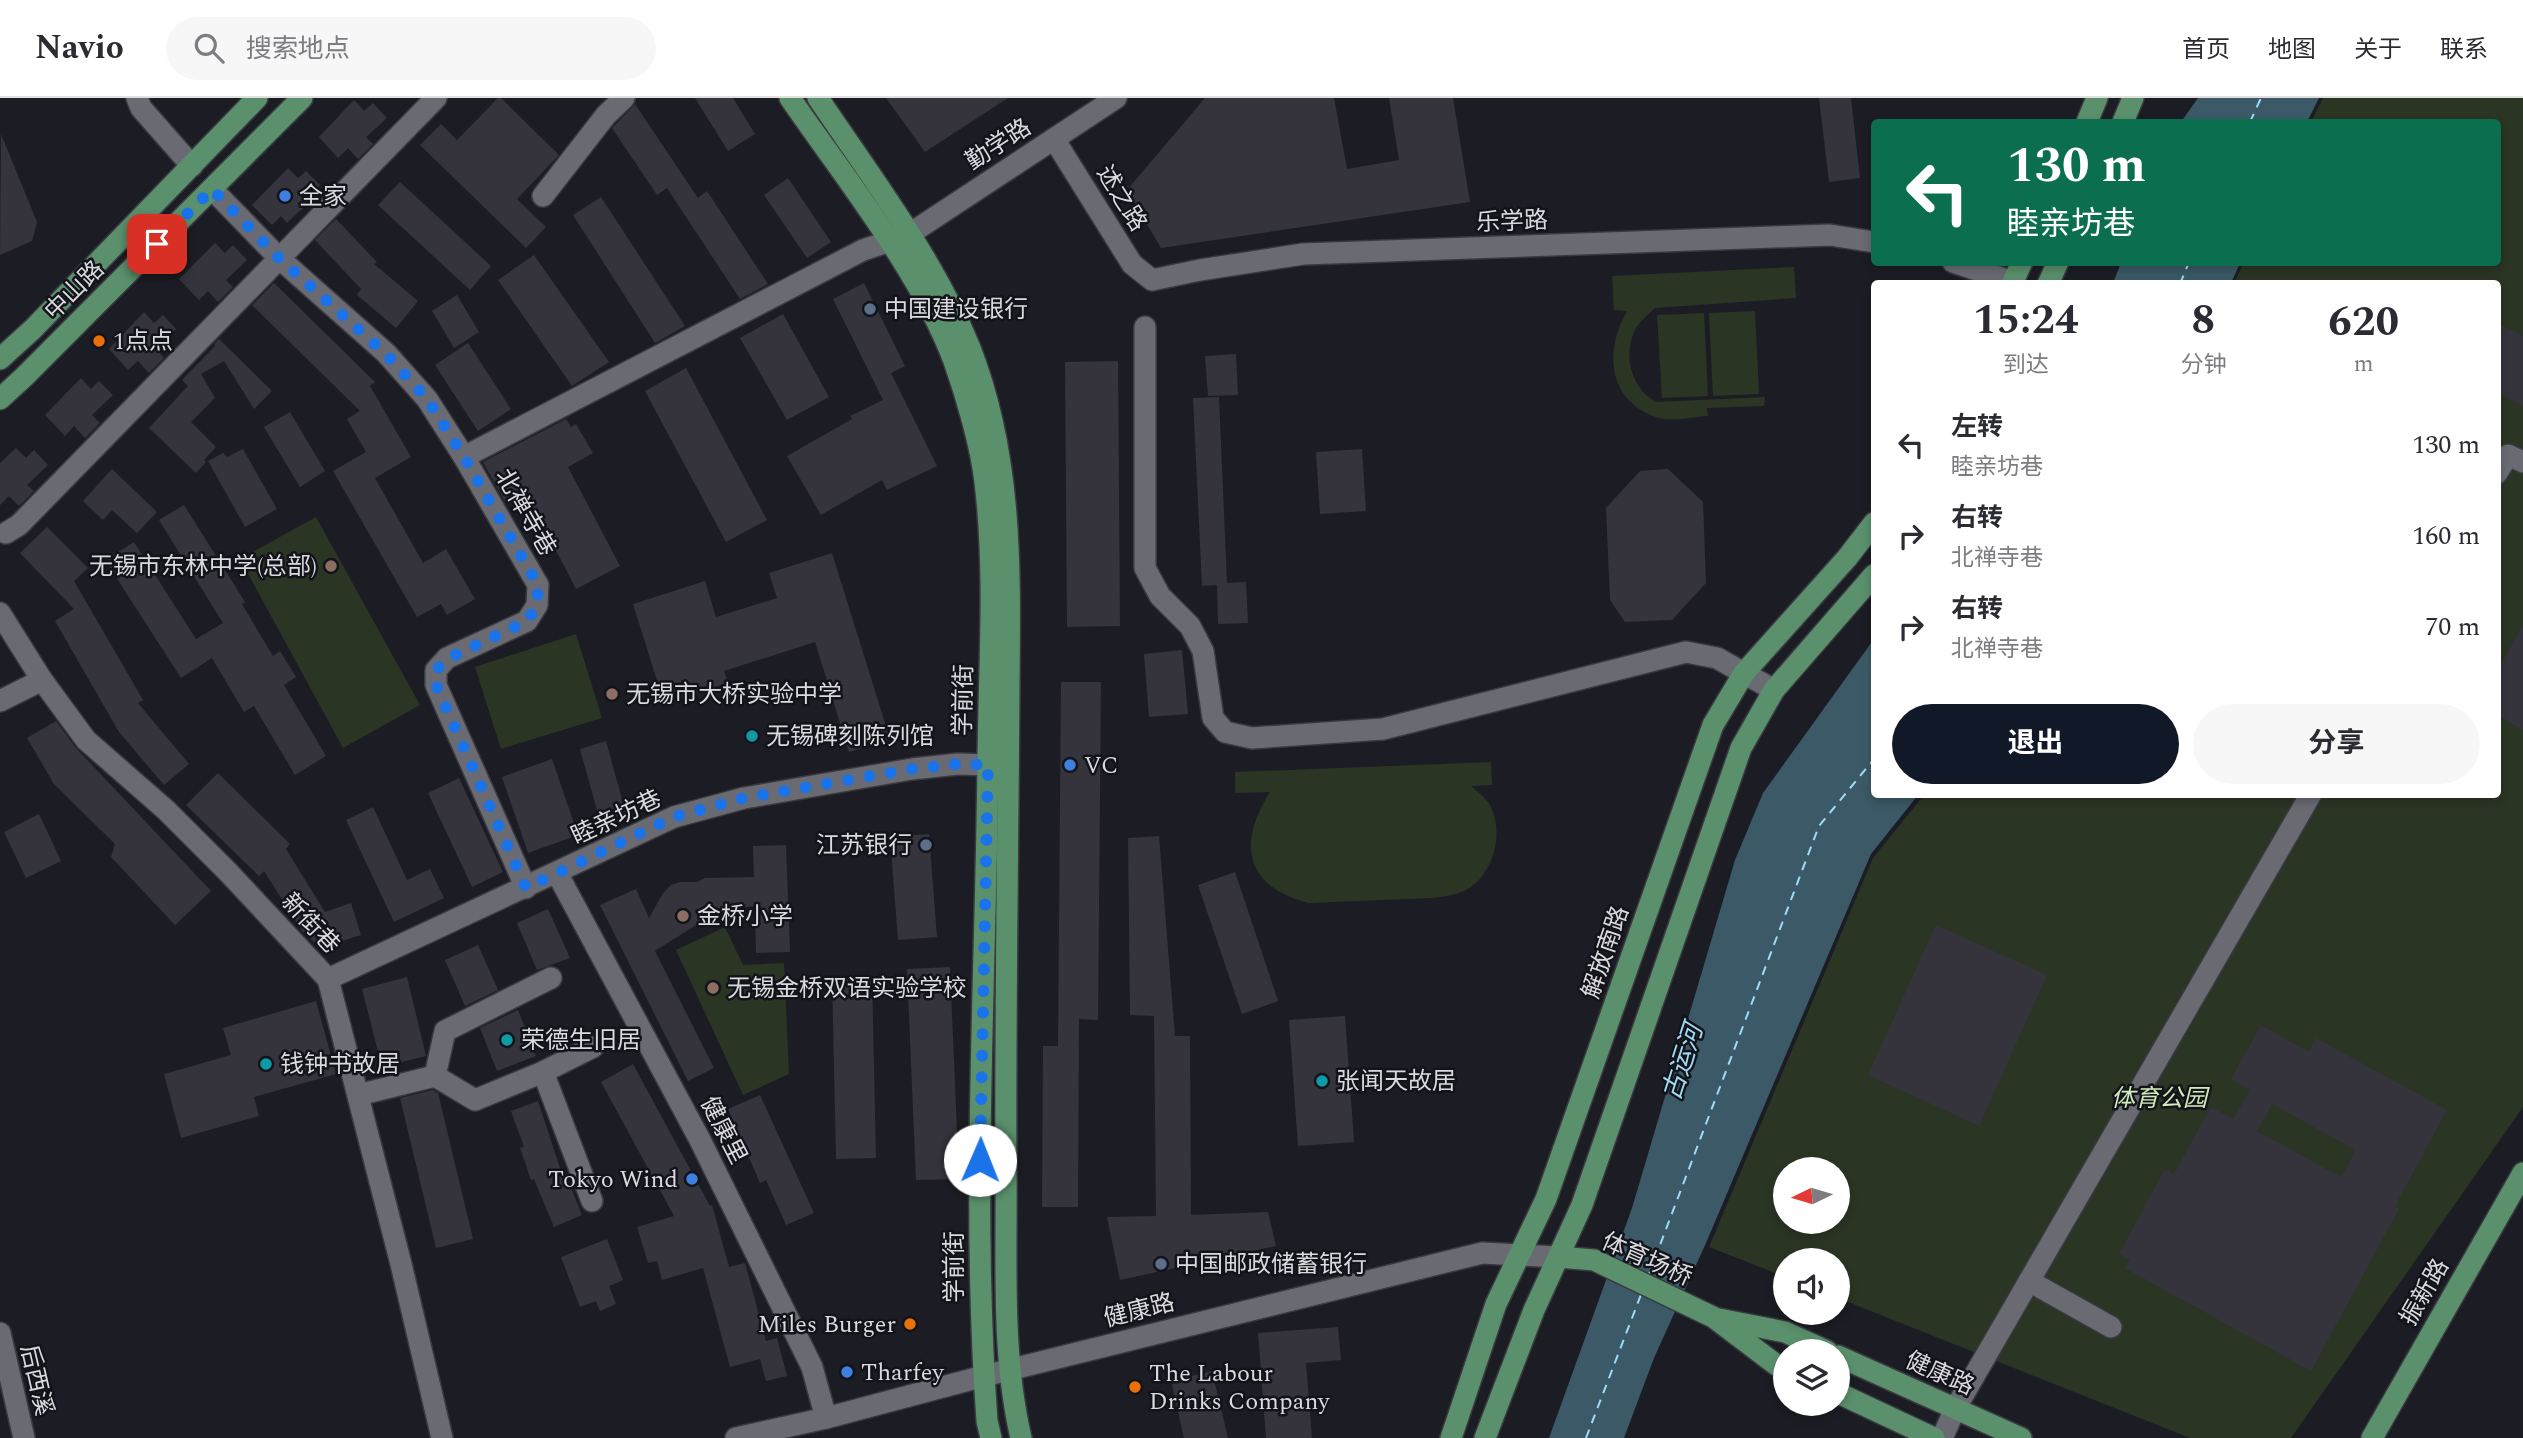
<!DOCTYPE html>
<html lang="zh">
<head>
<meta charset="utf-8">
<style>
	body { margin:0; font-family:Spectral,"Noto Sans SC",serif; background:#f7f7f7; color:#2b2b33; height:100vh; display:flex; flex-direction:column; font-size:26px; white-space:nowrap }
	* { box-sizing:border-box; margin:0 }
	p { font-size:23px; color:#7c7c81 }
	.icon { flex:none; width:38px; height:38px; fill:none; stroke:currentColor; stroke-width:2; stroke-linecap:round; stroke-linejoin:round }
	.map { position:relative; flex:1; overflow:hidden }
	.panel { position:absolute; left:1871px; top:182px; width:630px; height:518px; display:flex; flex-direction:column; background:#fff; border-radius:7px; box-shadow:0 4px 10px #0003 }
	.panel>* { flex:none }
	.hud { position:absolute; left:1871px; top:21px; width:630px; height:147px; border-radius:7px; box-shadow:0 4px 10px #0003; background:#0b6e4f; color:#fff; overflow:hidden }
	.needle { width:46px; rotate:265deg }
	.buttons { position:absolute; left:1773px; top:1059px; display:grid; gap:14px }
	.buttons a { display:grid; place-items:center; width:77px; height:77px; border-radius:50%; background:#fff; box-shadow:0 4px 10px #0003; font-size:35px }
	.pin { position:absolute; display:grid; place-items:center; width:60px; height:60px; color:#fff; margin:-30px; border-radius:14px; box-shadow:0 4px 10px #0006 }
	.me { position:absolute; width:77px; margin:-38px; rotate:1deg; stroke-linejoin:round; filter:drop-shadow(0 0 5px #0008) }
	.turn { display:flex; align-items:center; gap:24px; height:147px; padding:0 21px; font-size:32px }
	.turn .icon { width:91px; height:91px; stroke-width:2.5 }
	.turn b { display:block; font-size:49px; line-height:60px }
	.eta { display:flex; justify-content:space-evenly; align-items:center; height:119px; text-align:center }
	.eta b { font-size:42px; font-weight:700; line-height:49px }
	.button { display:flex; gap:14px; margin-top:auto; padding:14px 21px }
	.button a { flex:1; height:80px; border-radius:42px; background:#111827; color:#fff; font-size:28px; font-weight:700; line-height:80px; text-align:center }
	.button a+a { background:#f7f7f7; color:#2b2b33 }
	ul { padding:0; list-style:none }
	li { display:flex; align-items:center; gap:21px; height:91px; padding:0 21px }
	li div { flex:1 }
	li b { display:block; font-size:26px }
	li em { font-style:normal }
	header { display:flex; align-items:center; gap:42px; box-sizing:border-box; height:98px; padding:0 35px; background:#fff; border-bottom:2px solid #e1e1e2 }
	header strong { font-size:33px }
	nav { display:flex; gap:38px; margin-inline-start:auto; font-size:24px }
	.search { width:490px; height:63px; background:#f7f7f7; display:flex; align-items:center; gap:18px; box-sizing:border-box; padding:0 24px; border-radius:38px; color:#7c7c81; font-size:26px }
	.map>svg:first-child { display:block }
	.green { fill:#2b3524; fill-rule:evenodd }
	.water { fill:#3b5966 }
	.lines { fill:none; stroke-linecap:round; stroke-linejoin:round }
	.ferry { stroke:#a0dbf5; stroke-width:2; stroke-dasharray:9 7; stroke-linecap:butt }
	.building { fill:#35343d; fill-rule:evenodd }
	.minor-casing { stroke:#39393f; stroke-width:24 }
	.major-casing { stroke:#39393f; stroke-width:24 }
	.minor { stroke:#6a6a73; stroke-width:21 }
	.major { stroke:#5a906c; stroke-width:21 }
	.route { stroke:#1a73e8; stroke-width:12; stroke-dasharray:0 21.6 }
	.shop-dot { fill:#3f7fe0; stroke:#13131a; stroke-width:2.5 }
	.service-dot { fill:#5c6f8a; stroke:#13131a; stroke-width:2.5 }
	.food-dot { fill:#e8710a; stroke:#13131a; stroke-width:2.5 }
	.education-dot { fill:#8d6e63; stroke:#13131a; stroke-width:2.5 }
	.culture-dot { fill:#0f9aa8; stroke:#13131a; stroke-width:2.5 }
	.labels { text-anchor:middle; stroke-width:5; stroke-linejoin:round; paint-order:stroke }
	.street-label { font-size:24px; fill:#d9d9de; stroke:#13131a }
	.poi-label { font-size:24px; fill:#d9d9de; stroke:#13131a; text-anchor:start }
	.park-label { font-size:24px; font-style:italic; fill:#d0eab9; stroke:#13131a }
	.water-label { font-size:26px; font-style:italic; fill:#a0dbf5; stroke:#13131a }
</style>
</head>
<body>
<header>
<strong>Navio</strong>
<div class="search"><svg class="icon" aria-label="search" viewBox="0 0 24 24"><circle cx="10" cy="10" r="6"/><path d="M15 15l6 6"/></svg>搜索地点</div>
<nav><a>首页</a><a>地图</a><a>关于</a><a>联系</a></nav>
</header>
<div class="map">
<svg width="2523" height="1340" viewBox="0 0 2523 1340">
	<rect width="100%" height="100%" fill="#1c1c24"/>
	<g class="green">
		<path d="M2323,0H2523V1009L2291,1340H2190L1838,1200V1162H1785V1179L1709,1149L1873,760L1924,697L2497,696V186L2234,185L2244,165L2497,164V24H2311ZM1785,1071H1838V1124H1785Z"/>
		<path d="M1794,169L1796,200L1655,210C1649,216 1640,223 1636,230C1622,256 1631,290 1656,304L1765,299L1764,308L1707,310L1708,318C1693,319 1673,324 1659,320C1607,304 1604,253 1627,213L1614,212L1612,178Z"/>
		<polygon points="1755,213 1759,296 1713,298 1709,215"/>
		<polygon points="1704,215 1708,298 1662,300 1657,217"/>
		<polygon points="316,419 420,607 343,650 240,461"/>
		<polygon points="576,536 602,620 501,651 475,569"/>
		<path d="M1491,664L1492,687L1471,688C1478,694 1485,699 1490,707C1505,735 1493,779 1464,793C1454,797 1443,799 1432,800L1309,805C1245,789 1237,746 1270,694L1235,695V674Z"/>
		<polygon points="725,829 743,867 784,865 789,976 743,997 676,852"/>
	</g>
	<g class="water">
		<polygon points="2198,0 2319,0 2307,24 2181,24"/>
		<polygon points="2121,165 2121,164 2240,165 2231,185 2113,185"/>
		<polygon points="1874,541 1874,696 1918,697 1871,756 1706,1145 1654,1260 1624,1340 1549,1340 1632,1110 1735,762 1763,695"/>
	</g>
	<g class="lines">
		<g class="ferry">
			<polyline points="2250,24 2261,0"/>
			<polyline points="2180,186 2189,164"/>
			<polyline points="1649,1176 1819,728 1874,661"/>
			<polyline points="1586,1340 1642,1194"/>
		</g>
	</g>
	<g class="building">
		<polygon points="498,0 501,0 559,57 517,101 546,129 526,150 420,47 441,26 457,42"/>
		<polygon points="695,0 733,0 755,36 728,53"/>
		<polygon points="886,0 1008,0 925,54"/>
		<polygon points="1205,0 1334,0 1347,71 1399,62 1389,0 1453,0 1470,104 1161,150 1127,92"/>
		<polygon points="1819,0 1851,0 1860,80 1829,84"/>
		<polygon points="354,2 364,13 373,5 387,20 366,39 373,46 358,61 348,50 338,60 319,39"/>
		<polygon points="635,6 698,100 707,93 768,186 740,201 667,90 657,97 612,30"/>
		<polygon points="1,36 37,124 32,143 0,157"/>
		<polygon points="288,70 298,80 306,73 320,87 312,95 316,98 287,125 281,118 272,127 252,107"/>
		<polygon points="788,80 831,144 807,160 764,97"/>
		<polygon points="400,84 491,168 470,192 378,107"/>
		<polygon points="601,99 685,228 655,245 573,117"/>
		<polygon points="336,121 377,164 374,166 418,203 396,230 357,197 361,191 315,142"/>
		<polygon points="215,145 225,155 233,147 247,162 226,182 233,189 218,204 208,193 199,202 179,181"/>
		<polygon points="534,157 609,264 572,288 498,182"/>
		<polygon points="274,185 375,284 370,288 411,359 375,380 423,465 446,451 475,501 447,517 441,506 417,519 333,373 366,354 347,321 360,313 252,207"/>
		<polygon points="864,185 905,268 891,275 937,368 887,392 882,382 821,417 787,358 852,321 850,318 883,302 833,201"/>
		<polygon points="457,197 479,234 454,250 432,213"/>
		<polygon points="144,214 154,225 163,217 176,231 156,251 164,260 149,275 138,263 128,272 109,251"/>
		<polygon points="783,216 829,299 787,322 740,240"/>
		<polygon points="2497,225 2523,238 2523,308 2497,294"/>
		<polygon points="219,241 272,293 254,311 224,263 201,276 215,300 191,324 216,349 204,362 206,364 196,375 149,330 188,288 182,282 215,248 214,246"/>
		<polygon points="468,245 511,311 478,333 435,267"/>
		<polygon points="1236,256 1238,297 1208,298 1205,258"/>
		<polygon points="1118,263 1120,528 1067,529 1065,264"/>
		<polygon points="686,270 767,422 726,444 645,293"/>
		<polygon points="81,280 91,291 99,283 113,297 92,317 100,325 85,340 74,328 65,338 45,317"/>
		<polygon points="1219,299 1227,485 1246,484 1248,525 1218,526 1217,487 1202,488 1193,300"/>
		<polygon points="290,314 325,373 300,389 264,329"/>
		<polygon points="566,321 571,329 576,326 593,355 568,369 620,468 576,491 525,393 505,404 483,364"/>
		<polygon points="16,350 26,360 34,352 48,367 27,387 34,393 19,408 9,398 0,407 0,365"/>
		<polygon points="243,351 277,411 245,429 208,363 223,355 227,359"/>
		<polygon points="1362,351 1366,413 1320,416 1316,354"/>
		<polygon points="112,371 157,414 137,435 112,412 103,422 83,403"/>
		<polygon points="1668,371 1703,404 1706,485 1672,522 1625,524 1610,502 1606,410 1640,373"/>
		<polygon points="184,407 245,504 242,506 273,558 280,553 296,579 284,587 326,658 295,677 254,608 244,614 212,560 181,580 105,462 134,444 196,541 223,525 159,422"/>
		<polygon points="47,429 88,470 74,483 143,602 138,605 189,666 164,687 119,634 55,523 74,511 20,455"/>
		<polygon points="832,455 890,641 849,654 815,544 724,573 728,585 664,605 633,506 705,483 716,519 777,500 769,475"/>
		<polygon points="2523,527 2523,632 2497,617 2497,573"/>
		<polygon points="1182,552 1188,616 1149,619 1144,556"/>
		<polygon points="1061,584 1101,584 1098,922 1079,921 1078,1109 1042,1109 1043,948 1058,948"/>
		<polygon points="56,623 76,650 211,793 175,827 111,759 115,746 54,686 27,640"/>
		<polygon points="606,643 626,716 600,723 580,651"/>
		<polygon points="552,661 578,737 528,755 502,679"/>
		<polygon points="218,675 290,746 286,751 325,814 351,805 361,837 321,850 303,834 264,773 259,778 186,707"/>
		<polygon points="459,680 503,774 472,789 428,695"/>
		<polygon points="373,709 407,782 430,771 444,800 394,824 346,722"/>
		<polygon points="39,716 61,763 26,780 4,734"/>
		<polygon points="929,736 937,839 898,842 890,739"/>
		<polygon points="1159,738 1175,938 1190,938 1191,1117 1268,1114 1276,1148 1120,1182 1107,1119 1156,1118 1154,918 1130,917 1128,740"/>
		<polygon points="786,747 790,854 756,855 755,808 720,812 655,853 714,970 688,983 600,807 636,791 649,820 663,795 671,787 680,784 697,784 705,780 754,779 753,748"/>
		<polygon points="1235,774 1278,903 1242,916 1198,787"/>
		<polygon points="548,811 570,860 537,872 517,825"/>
		<polygon points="1936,827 2047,877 1979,1028 1868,977"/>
		<polygon points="478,847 498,892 465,908 445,862"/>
		<polygon points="950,869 959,1081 916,1082 907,871"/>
		<polygon points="872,878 876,1060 836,1061 832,879"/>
		<polygon points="407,879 426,958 382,969 362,891"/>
		<polygon points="316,903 336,976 254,999 259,1018 181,1040 164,976 231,957 223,930"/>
		<polygon points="518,912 536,958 497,973 480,930"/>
		<polygon points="1345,918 1354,1044 1298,1048 1289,922"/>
		<path d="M2261,927L2309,954L2316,940L2447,1012L2395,1108L2399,1111L2311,1273L2125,1170L2130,1162L2119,1156L2165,1071L2174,1076L2211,1009L2233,1021L2250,992L2231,981ZM2272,1006L2356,1052L2341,1079L2257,1033Z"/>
		<polygon points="633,966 710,1108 712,1107 729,1169 745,1165 766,1243 777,1240 787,1278 766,1283 760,1261 730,1269 703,1170 662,1182 657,1163 648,1165 637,1129 674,1118 601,984"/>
		<polygon points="433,992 438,995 473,1141 436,1150 400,1000"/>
		<polygon points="760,997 814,1115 786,1127 766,1082 760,1085 728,1011"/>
		<polygon points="538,1003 562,1076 565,1075 582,1117 554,1129 534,1081 531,1082 520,1050 524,1049 511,1013"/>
		<polygon points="607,1141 623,1182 609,1188 616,1206 600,1213 596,1203 580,1209 561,1159"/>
		<polygon points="1338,1229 1341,1262 1306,1265 1312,1340 1266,1340 1258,1235"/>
		<polygon points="1212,1273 1228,1340 1184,1340 1171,1283"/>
	</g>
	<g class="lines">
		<defs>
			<g id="minor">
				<polyline points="137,0 141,10 192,68"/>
				<polyline points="1054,41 1132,166 1152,182 1200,172 1303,156 1830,137 1874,144"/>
				<polyline points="212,91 280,161 386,255 427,301 464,359 538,487 537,507 527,523 447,560 436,572 436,587 526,790"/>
				<polyline points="543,98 606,17 624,0"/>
				<polyline points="1953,164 2013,184"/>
				<polyline points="1145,229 1145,470 1160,498 1190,528 1203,553 1213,620 1225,634 1252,640 1383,631 1686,554 1717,560 1774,592"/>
				<polyline points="464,359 863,152 908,137 1116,0"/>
				<polyline points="2497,375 2508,357 2523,364"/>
				<polyline points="6,435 19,427 436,0"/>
				<polyline points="0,515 42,582 86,642 166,712 228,774 328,881 401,1166 442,1340"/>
				<polyline points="0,603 42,582"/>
				<polyline points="557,775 700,1042 812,1269 826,1320"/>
				<polyline points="328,881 674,719 744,700 912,671 958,666 988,667"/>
				<polyline points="543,974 592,1103"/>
				<polyline points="435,978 445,933 551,880"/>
				<polyline points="358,997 435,978 475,1002 543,974 593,949"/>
				<polyline points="2029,1183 2111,1229"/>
				<polyline points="0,1235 24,1340"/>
				<polyline points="736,1340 826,1320 984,1278 1482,1155 1558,1159"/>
				<polyline points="1942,1340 1955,1311 2311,696"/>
			</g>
			<g id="major">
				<path d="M790,0C845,80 920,173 954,263C966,297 981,348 985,384C996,475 989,569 988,660C986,881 971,1103 987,1323L991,1340"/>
				<path d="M818,0C871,79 934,161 970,250C1013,360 1010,472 1009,587C1008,750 1005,913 1006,1076C1007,1164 1001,1254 1021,1340"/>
				<polyline points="2087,24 2097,0"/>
				<polyline points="2123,24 2133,0"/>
				<polyline points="2012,186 2022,164"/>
				<polyline points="2048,186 2058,164"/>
				<polyline points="0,261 33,231 257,0"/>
				<polyline points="0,301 24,279 302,0"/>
				<polyline points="1558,1159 1594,1162 1713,1219 1775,1266 1785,1271"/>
				<polyline points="1719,1221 1785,1234 1827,1253"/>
				<polyline points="1838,1258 2021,1340"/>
				<polyline points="1838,1295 1934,1340"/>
				<polyline points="1451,1340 1496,1206 1546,1101 1713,627 1744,575 1847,460 1874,425"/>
				<polyline points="1485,1340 1534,1212 1582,1107 1741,650 1774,592 1874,477"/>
				<polyline points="2372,1340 2523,1075"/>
			</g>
		</defs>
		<use href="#minor" class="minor-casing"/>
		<use href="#major" class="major-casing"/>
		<use href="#minor" class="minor"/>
		<use href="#major" class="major"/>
	</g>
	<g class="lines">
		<polyline class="route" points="157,146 212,91 280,161 386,256 427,301 464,359 538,487 537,507 527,523 447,561 436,572 436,587 526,790 674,719 744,700 912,671 958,666 988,667 980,1062"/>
	</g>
	<g class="shop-dot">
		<circle cx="285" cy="98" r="7"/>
		<circle cx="1070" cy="667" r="7"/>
		<circle cx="692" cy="1081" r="7"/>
		<circle cx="847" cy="1274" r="7"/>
	</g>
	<g class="service-dot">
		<circle cx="870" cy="211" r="7"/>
		<circle cx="926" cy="747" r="7"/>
		<circle cx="1161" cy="1166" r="7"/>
	</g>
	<g class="food-dot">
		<circle cx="99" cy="243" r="7"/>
		<circle cx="910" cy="1226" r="7"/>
		<circle cx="1135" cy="1289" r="7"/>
	</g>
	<g class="education-dot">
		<circle cx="331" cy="468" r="7"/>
		<circle cx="612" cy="596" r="7"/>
		<circle cx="683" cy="818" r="7"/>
		<circle cx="713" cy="890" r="7"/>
	</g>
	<g class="culture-dot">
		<circle cx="752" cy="638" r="7"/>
		<circle cx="507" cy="942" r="7"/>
		<circle cx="266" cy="966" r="7"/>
		<circle cx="1322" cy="983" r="7"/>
	</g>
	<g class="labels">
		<g class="street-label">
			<text transform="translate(998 46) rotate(-33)" y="8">勤学路</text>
			<text transform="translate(1122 100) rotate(58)" y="8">述之路</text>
			<text transform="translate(1512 123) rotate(-2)" y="8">乐学路</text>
			<text transform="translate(74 192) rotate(-45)" y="8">中山路</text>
			<text transform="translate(526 414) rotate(60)" y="8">北禅寺巷</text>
			<text transform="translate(963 602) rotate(-89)" y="8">学前街</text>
			<text transform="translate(616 719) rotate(-25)" y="8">睦亲坊巷</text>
			<text transform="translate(311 825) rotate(47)" y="8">新街巷</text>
			<text transform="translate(1605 854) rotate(-71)" y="8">解放南路</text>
			<text transform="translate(724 1032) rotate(63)" y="8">健康里</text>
			<text transform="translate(1647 1161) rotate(24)" y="8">体育场桥</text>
			<text transform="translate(954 1169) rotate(-90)" y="8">学前街</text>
			<text transform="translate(2424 1194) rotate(-60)" y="8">振新路</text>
			<text transform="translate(1139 1212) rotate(-14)" y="8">健康路</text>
			<text transform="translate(1940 1275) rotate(24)" y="8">健康路</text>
			<text transform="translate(37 1282) rotate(77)" y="8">后西溪</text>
		</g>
		<g class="poi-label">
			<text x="299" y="106">全家</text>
			<text x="884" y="219">中国建设银行</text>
			<text x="113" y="251">1点点</text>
			<text x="317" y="476" text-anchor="end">无锡市东林中学(总部)</text>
			<text x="626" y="604">无锡市大桥实验中学</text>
			<text x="766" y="646">无锡碑刻陈列馆</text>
			<text x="1084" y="675">VC</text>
			<text x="912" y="755" text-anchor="end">江苏银行</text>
			<text x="697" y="826">金桥小学</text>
			<text x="727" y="898">无锡金桥双语实验学校</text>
			<text x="521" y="950">荣德生旧居</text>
			<text x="280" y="974">钱钟书故居</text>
			<text x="1336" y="991">张闻天故居</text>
			<text x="678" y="1089" text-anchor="end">Tokyo Wind</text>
			<text x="1175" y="1174">中国邮政储蓄银行</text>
			<text x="896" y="1234" text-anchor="end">Miles Burger</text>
			<text x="861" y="1282">Tharfey</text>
			<text x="1149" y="1283">The Labour<tspan x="1149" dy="28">Drinks Company</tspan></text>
		</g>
		<g class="park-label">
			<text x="2159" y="1008">体育公园</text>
		</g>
		<g class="water-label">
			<text transform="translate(1682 964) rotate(-72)" y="9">古运河</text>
		</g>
	</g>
</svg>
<div class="buttons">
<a><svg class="needle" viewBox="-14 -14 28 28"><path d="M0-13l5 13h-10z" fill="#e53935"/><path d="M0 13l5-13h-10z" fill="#7c7c81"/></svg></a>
<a><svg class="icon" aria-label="sound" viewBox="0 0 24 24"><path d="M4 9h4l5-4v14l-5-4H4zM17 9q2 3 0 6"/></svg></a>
<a><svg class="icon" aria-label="layers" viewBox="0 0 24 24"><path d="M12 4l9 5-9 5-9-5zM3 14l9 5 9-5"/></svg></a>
</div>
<div class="pin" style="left:157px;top:146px;background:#d93025"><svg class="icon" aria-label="arrive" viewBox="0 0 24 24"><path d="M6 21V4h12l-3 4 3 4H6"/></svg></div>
<svg class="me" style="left:980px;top:1062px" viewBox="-20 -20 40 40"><circle r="19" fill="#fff"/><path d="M0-13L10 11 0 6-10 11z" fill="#1a73e8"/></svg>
<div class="hud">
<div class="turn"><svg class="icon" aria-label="left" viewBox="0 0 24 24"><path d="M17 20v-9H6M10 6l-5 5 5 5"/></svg><div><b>130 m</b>睦亲坊巷</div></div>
</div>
<section class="panel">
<div class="eta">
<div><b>15:24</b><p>到达</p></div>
<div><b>8</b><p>分钟</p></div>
<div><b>620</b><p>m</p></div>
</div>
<ul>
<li><svg class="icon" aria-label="left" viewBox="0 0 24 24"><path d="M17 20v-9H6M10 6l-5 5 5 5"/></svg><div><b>左转</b><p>睦亲坊巷</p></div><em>130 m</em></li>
<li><svg class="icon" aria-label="right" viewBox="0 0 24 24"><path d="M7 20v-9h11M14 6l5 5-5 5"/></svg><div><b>右转</b><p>北禅寺巷</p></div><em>160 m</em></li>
<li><svg class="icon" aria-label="right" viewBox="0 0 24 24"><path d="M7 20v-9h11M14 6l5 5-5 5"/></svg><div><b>右转</b><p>北禅寺巷</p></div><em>70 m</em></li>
</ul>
<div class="button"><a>退出</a><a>分享</a></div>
</section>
</div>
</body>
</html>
